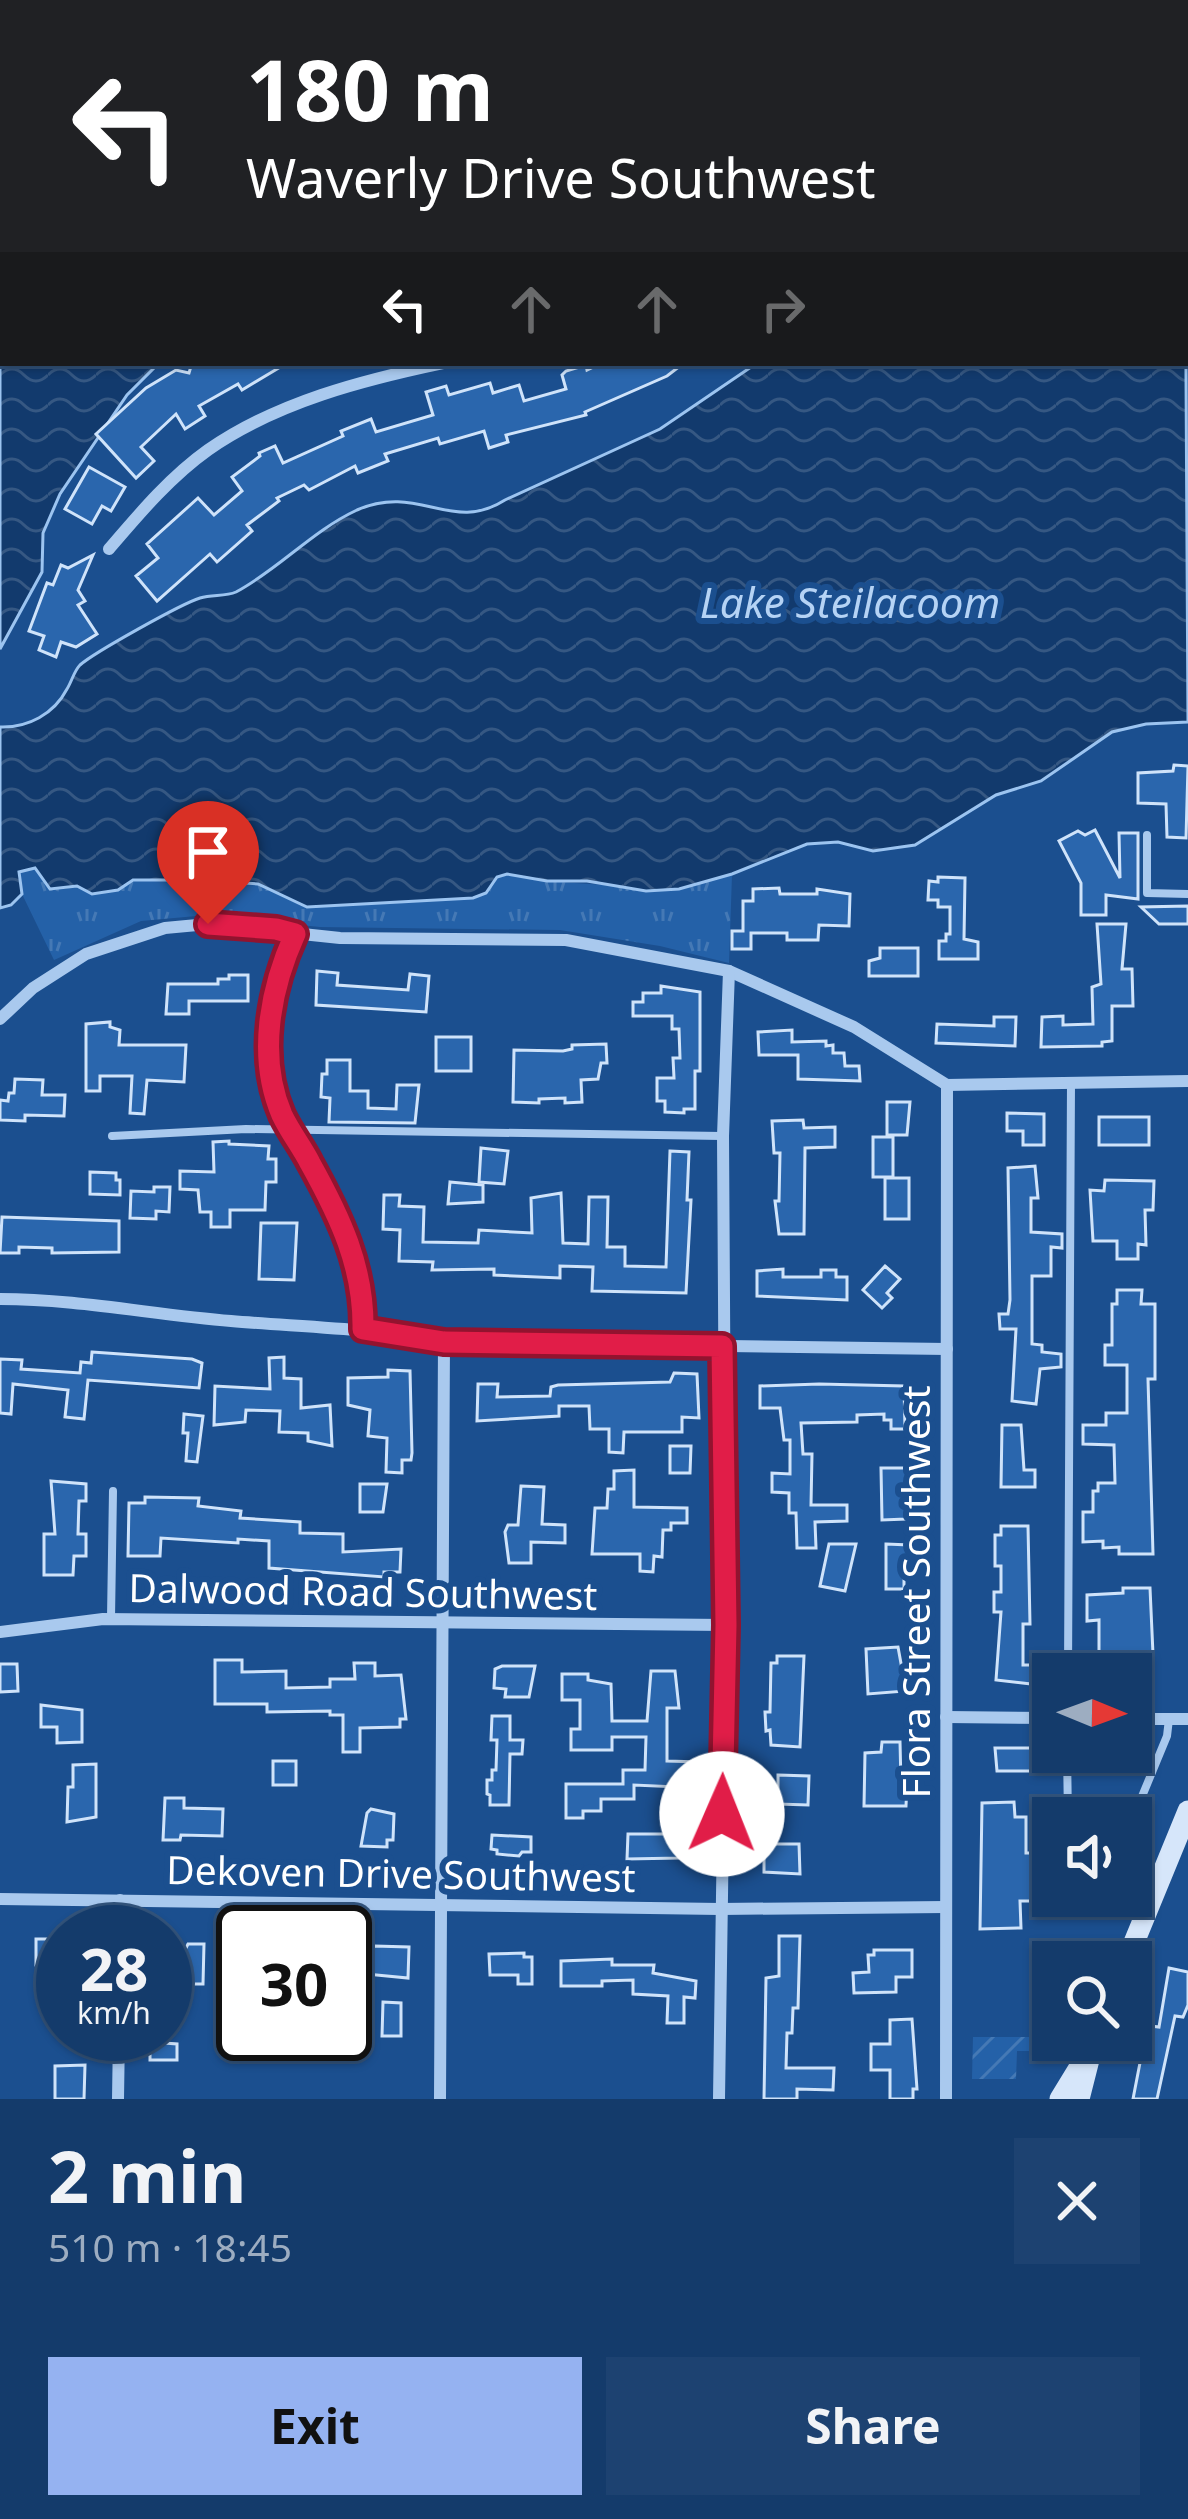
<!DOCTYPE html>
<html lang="en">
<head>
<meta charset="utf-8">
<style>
	body { margin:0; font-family:"Noto Sans",sans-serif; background:#1d4271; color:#f1f3f6; height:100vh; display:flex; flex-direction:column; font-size:45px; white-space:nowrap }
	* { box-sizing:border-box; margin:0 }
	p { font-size:39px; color:#9dadc1 }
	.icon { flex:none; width:66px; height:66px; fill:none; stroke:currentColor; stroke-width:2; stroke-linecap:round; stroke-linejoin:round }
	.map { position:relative; height:2099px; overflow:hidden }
	.side { display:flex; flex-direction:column; background:#143b6b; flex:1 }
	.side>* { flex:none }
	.hud { position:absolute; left:0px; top:0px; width:1188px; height:366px; box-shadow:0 3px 9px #0004,0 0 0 3px #33557e; background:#202124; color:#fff; overflow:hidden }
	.needle { width:78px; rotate:91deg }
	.tools { position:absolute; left:1032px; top:1653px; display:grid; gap:24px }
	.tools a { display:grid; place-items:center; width:120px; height:120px; border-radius:0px; background:#143b6b; box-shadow:0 3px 9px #0004,0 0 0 3px #33557e; font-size:60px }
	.speed { position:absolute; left:36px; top:1905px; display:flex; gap:24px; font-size:60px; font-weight:700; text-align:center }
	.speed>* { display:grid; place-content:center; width:156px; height:156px; border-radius:50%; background:#143b6b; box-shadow:0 3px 9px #0004,0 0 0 3px #33557e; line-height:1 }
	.speed small { font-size:30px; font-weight:400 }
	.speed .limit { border:6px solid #111; border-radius:18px; background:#fff; color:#111 }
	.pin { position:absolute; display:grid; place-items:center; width:102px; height:102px; color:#fff; margin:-123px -51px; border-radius:50% 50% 50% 0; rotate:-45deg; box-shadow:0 0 12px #0007 }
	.pin .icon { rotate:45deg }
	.me { position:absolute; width:132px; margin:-66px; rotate:1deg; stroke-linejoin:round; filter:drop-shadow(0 0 9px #0008) }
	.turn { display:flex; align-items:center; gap:42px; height:252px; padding:0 48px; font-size:54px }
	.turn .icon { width:156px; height:156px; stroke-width:2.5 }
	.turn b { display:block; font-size:84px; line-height:102px }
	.lanes { display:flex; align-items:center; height:114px; padding:0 48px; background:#0003; justify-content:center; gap:60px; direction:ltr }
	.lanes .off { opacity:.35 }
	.round { display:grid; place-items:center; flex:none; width:126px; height:126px; border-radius:0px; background:#1d4271 }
	.overview { display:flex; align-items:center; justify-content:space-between; height:204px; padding:0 48px }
	h1 { font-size:72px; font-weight:700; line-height:90px }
	.cta { display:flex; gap:24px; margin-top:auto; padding:24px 48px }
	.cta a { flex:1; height:138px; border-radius:0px; background:#95b2f1; color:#111; font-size:48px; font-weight:700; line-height:138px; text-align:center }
	.cta a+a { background:#1d4271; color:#f1f3f6 }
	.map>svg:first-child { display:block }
	.park { fill:url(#park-tufts) }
	.garden { fill:url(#garden-furrows) }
	.water { fill:url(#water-waves); stroke:#9cc4f0; stroke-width:3 }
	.building { fill:#2a66ad; stroke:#cfe3fa; stroke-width:3 }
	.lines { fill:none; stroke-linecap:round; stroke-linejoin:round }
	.lane { stroke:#a9c9ee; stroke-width:8 }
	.street { stroke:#a9c9ee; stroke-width:12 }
	.secondary { stroke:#d6e6fa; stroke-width:21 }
	.route-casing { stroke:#92132f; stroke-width:30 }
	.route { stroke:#e11d48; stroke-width:21 }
	.labels { text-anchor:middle; stroke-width:12; stroke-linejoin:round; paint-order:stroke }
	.street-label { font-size:39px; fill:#fff; stroke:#1b4f8f }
	.water-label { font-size:42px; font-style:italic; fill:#b5d3f5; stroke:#1b4f8f }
</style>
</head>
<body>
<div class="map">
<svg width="1188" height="2099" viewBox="0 0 1188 2099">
	<defs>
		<pattern id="park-tufts" width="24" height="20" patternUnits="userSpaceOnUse" patternTransform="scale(3)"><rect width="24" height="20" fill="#2461a8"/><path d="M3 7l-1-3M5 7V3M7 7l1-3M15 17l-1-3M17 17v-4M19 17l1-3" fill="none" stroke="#4579b5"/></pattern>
		<pattern id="garden-furrows" width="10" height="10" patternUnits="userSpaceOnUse" patternTransform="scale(3)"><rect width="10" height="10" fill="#2461a8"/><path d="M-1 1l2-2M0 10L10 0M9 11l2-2" fill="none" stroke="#4579b5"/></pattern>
		<pattern id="water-waves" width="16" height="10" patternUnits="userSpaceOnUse" patternTransform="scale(3)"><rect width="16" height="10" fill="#123a6d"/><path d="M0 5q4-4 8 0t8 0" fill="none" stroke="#365883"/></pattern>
	</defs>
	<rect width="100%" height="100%" fill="#1b4f8f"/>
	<path class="park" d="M35,868L63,889L77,886L118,890L133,880H203L258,884L307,906L473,898C490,892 492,875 511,874C523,874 535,880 547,881C606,885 675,893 732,874L729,963L660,946L560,930L320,927L207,915L141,921L54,960L22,894L19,871Z"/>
	<polygon class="garden" points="973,2037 1033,2037 1033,2051 1017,2051 1016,2079 972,2079"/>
	<g class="water">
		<polygon points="0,0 796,0 3,3 3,363 159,363 127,395 60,494 43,533 42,572 0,649"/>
		<path d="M1185,198L1188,722L1146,724L1112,732L1041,781L996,795L915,845L873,851L838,842L807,844L732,874L679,889L646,891L587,881H547L507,874L497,877L486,893L473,898L307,907L258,884L203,880H133L118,890L92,894L77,886L50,889L35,868L19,872L22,894L11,905L0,908V727C28,728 54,714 67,689C72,681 74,671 80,665C95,652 181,604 200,598C212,594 225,597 236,592C279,569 312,531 357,510C419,483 452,534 505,500L660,429L757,363H1185Z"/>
	</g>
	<g class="building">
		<polygon points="192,363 287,363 242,390 238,384 199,406 205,416 185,429 176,414 141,447 154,461 136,478 96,434 146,388 176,370 189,373"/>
		<polygon points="602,363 684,363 667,376 585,412 586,415 506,435 508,442 489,448 484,431 440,444 438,438 385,454 388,461 358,473 355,466 309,490 304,485 277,498 279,501 247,525 252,531 217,562 210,554 157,601 136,576 158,558 147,544 198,498 214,515 242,491 232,477 260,456 259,453 275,446 283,463 343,436 341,431 371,419 376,432 433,415 426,392 446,386 449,395 490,383 493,393 519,385 524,401 566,389 562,375 566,371 586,365 587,370"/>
		<polygon points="89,467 125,487 111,511 102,506 92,524 65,509"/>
		<polygon points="93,555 78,590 85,601 78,605 97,634 76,647 61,642 56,657 39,650 44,636 29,631 47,583 53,585 61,565 68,568"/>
		<polygon points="1174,765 1188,766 1186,838 1167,837 1166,804 1138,803 1138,773 1173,771"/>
		<polygon points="1095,830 1120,878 1119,833 1138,833 1138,899 1106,895 1106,915 1081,915 1081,883 1059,841 1078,831 1085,835"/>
		<polygon points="938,877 965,878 964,939 978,942 978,959 939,959 939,941 946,941 946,934 950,934 950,907 938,907 938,900 928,900 929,881 938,882"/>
		<polygon points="779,888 780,894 817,894 817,889 850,894 849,926 819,925 818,940 787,940 787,933 751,933 751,949 732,949 732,931 743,931 743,901 753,901 753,889"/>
		<polygon points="1188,906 1188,924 1159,924 1141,907"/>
		<polygon points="1097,924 1126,924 1122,969 1132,969 1133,1006 1112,1006 1112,1041 1102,1042 1102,1046 1041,1047 1042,1017 1063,1016 1063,1025 1093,1024 1092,987 1101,984"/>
		<polygon points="880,948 918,948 918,976 869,976 869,961 880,958"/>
		<polygon points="317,971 338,973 337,985 408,990 410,974 429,976 426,1012 316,1005"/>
		<polygon points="229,975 248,975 248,1001 189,1001 189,1014 166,1014 168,984 218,984 218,979 229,979"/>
		<polygon points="661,986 700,992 700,1071 695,1071 695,1109 684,1109 684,1113 665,1112 665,1101 657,1101 657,1078 674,1078 673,1058 680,1058 679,1029 672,1029 672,1016 633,1016 633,1002 643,1002 643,993 661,993"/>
		<polygon points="994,1017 1016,1017 1015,1046 936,1043 937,1024 994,1026"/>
		<polygon points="110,1022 110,1027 120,1030 119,1045 186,1045 184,1082 147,1080 144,1114 130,1113 132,1076 100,1076 100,1091 86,1091 86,1024"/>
		<polygon points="792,1030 792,1042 826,1041 826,1046 833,1045 833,1053 844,1053 845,1066 859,1066 860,1081 798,1079 798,1055 759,1055 758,1032"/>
		<rect x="436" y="1037" width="35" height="34"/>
		<polygon points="606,1044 607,1063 601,1063 598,1079 581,1080 582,1102 565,1103 565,1098 539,1099 539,1103 513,1102 514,1050 563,1051 572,1049 572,1045"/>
		<polygon points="327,1060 350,1060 350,1091 368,1091 368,1108 396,1109 397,1085 419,1085 415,1123 329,1122 330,1098 321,1097 322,1074 327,1074"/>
		<polygon points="15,1079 43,1080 42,1095 65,1095 64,1116 25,1115 25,1121 0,1120 0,1100 8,1101 9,1093 14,1093"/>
		<polygon points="887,1102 910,1102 907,1135 887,1135"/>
		<polygon points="1007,1113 1044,1114 1044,1145 1023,1145 1023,1131 1007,1131"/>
		<rect x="1099" y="1117" width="50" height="28"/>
		<polygon points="803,1120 804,1128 835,1127 835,1147 805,1148 804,1234 779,1234 775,1201 779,1201 780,1153 774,1153 772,1121"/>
		<rect x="873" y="1137" width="20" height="40"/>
		<polygon points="229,1141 229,1144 269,1146 268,1159 276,1159 276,1182 266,1182 265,1210 230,1210 230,1227 211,1227 211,1212 200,1212 198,1190 180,1189 180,1171 214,1172 213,1142"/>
		<polygon points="481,1148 508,1151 504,1184 479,1182"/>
		<polygon points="670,1151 689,1152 687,1200 691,1200 686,1293 592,1291 593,1267 560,1266 560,1278 494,1275 494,1269 432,1270 433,1262 399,1261 400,1230 383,1229 384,1195 400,1195 399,1206 424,1207 423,1242 478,1243 479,1230 532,1233 531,1198 561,1193 563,1243 588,1244 589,1197 608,1197 607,1247 625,1247 625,1266 666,1267"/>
		<polygon points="1035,1166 1038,1198 1031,1198 1031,1232 1062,1234 1062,1248 1051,1247 1051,1276 1032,1276 1032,1344 1042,1345 1042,1352 1061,1354 1061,1367 1040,1369 1036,1404 1012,1401 1016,1329 1000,1329 999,1314 1008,1314 1010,1300 1008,1168"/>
		<polygon points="90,1172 116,1173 116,1180 120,1180 120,1195 90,1194"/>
		<rect x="885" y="1178" width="24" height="41"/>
		<polygon points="1105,1180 1154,1181 1153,1210 1145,1210 1146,1245 1138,1244 1138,1259 1117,1259 1117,1241 1093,1241 1090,1190 1104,1191"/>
		<polygon points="450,1182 483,1185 483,1202 448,1204"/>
		<polygon points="154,1187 170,1187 169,1212 156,1211 156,1219 130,1218 131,1191 154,1192"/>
		<polygon points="2,1217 119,1221 119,1252 52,1253 52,1248 19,1247 19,1253 0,1253"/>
		<polygon points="261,1223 297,1223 294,1280 259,1279"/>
		<polygon points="885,1266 900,1279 887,1293 892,1298 882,1308 863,1290"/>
		<polygon points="783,1269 783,1277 821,1277 821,1270 836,1270 836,1277 847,1277 847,1300 757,1296 757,1271"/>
		<polygon points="1117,1290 1142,1290 1141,1304 1155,1304 1155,1379 1148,1379 1153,1554 1119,1554 1119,1547 1103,1548 1103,1541 1083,1542 1083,1512 1093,1512 1093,1491 1098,1491 1098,1483 1115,1483 1114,1445 1083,1444 1083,1425 1106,1425 1106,1413 1127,1413 1127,1365 1105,1365 1105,1345 1112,1345 1112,1304 1117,1304"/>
		<polygon points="92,1352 192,1359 202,1363 199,1388 88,1380 84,1419 65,1417 68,1390 13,1384 11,1414 0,1413 0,1359 22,1360 21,1369 80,1373 81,1362 91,1363"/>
		<polygon points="284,1357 284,1378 301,1379 301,1408 330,1405 332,1446 308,1441 308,1433 279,1432 280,1411 246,1410 245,1422 214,1425 215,1386 270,1389 269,1358"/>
		<polygon points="388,1370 410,1371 412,1453 411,1460 402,1460 402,1473 386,1472 387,1438 368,1436 370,1410 348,1405 348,1378 388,1377"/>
		<polygon points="674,1373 697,1374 699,1418 682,1417 682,1432 624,1432 623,1453 609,1452 609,1429 590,1429 589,1406 559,1406 559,1416 477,1421 478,1384 498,1384 497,1397 550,1396 551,1387 558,1385 670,1382"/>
		<polygon points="819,1384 904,1386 905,1429 891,1429 891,1420 884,1420 884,1414 857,1415 857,1422 801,1423 803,1454 812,1454 811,1505 847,1505 847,1521 815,1522 816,1548 797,1548 796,1513 789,1513 789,1493 772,1492 772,1473 790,1474 790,1440 784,1440 780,1408 760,1408 760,1386"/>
		<polygon points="184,1414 203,1416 197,1462 186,1461 188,1433 183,1433"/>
		<polygon points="1002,1425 1021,1425 1024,1470 1035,1470 1035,1487 1001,1487"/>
		<polygon points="670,1446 691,1446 690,1473 670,1473"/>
		<polygon points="881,1468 908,1468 906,1519 882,1520"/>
		<polygon points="634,1470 634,1507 687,1508 687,1523 671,1523 671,1530 663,1530 662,1557 654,1556 653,1572 640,1571 640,1554 592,1554 595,1508 607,1508 608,1489 614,1489 614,1471"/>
		<polygon points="51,1481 86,1484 86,1501 79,1501 78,1534 86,1534 86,1556 74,1556 73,1575 44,1575 44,1534 55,1534"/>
		<polygon points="360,1484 387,1484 383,1512 360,1512"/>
		<polygon points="521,1486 544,1487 542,1524 565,1525 565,1543 531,1542 531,1563 509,1563 505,1532 508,1525 518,1525"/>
		<polygon points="145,1497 199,1498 198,1506 241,1511 240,1518 300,1522 300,1533 343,1534 343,1552 401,1549 400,1572 384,1572 384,1577 269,1568 269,1541 238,1539 238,1543 161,1538 160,1556 128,1556 129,1503 145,1503"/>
		<polygon points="1001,1526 1028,1526 1030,1624 1023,1624 1023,1665 1040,1665 1040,1685 996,1680 1001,1612 994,1612 994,1592 1001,1592 1001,1566 995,1566 995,1535 1001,1535"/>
		<polygon points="829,1544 856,1544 845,1591 820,1586"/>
		<polygon points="886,1544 909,1545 911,1577 904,1577 904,1589 886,1589"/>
		<polygon points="1123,1588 1150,1588 1153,1654 1146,1654 1146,1669 1125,1670 1125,1652 1099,1652 1099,1620 1087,1621 1087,1595 1123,1593"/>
		<polygon points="898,1647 906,1691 868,1694 866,1649"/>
		<polygon points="777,1656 804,1656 800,1747 771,1745 770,1730 766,1731 765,1712 770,1712 771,1663 777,1663"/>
		<polygon points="215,1660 242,1660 242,1672 286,1671 286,1688 330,1687 330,1679 355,1679 354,1663 375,1663 375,1676 401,1675 406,1719 400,1719 400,1727 360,1728 360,1752 343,1752 343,1715 330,1715 330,1711 267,1712 267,1704 215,1704"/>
		<polygon points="0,1664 17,1664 18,1691 0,1692"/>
		<polygon points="502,1666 535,1666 529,1697 505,1697 506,1689 494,1688 495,1669"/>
		<polygon points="651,1671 675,1671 679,1708 667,1708 667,1761 700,1762 700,1788 634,1785 634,1799 601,1799 601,1811 583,1811 583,1818 566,1818 566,1784 623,1784 623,1770 645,1770 646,1737 612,1737 612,1750 571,1750 571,1729 580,1729 580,1700 562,1700 562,1674 588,1674 588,1680 611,1684 612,1721 647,1721"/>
		<polygon points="41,1705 82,1710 82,1742 57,1743 57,1727 41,1727"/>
		<polygon points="492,1716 510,1716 510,1740 523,1740 522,1754 510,1754 509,1805 490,1805 490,1795 487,1794 487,1780 492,1780 492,1770 496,1770 497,1740 491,1740"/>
		<polygon points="882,1742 900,1742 901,1783 907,1783 906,1806 864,1806 865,1753 881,1752"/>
		<polygon points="995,1748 1032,1748 1032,1771 997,1771"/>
		<rect x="273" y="1761" width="23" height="24"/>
		<polygon points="96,1764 96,1817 67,1822 68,1787 73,1787 73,1765"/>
		<polygon points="778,1775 809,1776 808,1805 778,1804"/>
		<polygon points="165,1798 184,1798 184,1808 223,1809 222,1836 181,1835 180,1840 163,1840"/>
		<polygon points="1014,1802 1015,1817 1026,1817 1026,1853 1052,1853 1053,1901 1020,1901 1021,1928 980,1929 982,1803"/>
		<polygon points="371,1809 394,1814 393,1840 387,1840 387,1847 361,1846 367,1813"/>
		<polygon points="628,1834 680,1834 679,1858 627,1859"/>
		<polygon points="492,1835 531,1837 531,1852 522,1852 519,1856 497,1854 497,1850 491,1849"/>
		<polygon points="764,1844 799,1844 800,1874 764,1872"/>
		<polygon points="779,1936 800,1936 798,2008 793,2008 792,2033 787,2033 786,2068 834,2068 833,2090 797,2089 797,2099 764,2099 766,1978 779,1976"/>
		<rect x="36" y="1939" width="27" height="26"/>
		<polygon points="188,1944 204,1944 203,1984 189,1984 189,1991 170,1991 170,1979 165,1979 165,1956 182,1956"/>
		<polygon points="374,1946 409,1947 408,1978 345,1972 345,1950 373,1951"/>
		<polygon points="874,1950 912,1950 912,1977 896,1977 896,1992 854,1993 853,1973 869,1972 868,1955 874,1955"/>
		<polygon points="524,1953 524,1957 532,1957 532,1984 518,1984 518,1975 490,1975 489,1954"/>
		<polygon points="612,1959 612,1965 654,1965 653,1973 696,1981 695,1998 684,1997 684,2023 667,2023 668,1996 633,1994 633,1980 602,1981 602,1986 561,1986 561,1961"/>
		<polygon points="1169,1968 1188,1972 1188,2005 1183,2017 1175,2016 1157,2099 1133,2099 1145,2037 1148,2038 1150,2026 1159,2027"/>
		<polygon points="383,2002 401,2003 401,2036 382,2036"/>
		<polygon points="912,2019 917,2089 913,2089 913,2099 890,2099 890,2070 871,2070 871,2044 890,2044 890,2020"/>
		<polygon points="150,2042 177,2044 177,2060 150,2060"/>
		<polygon points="85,2065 84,2099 55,2099 55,2066"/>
	</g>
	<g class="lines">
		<g class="lane">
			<polyline points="1147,835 1147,893 1188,894"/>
			<polyline points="112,1136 246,1129 722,1136"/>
			<polyline points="111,1618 113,1491"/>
			<polyline points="1068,1674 1071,1083"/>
			<polyline points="1067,1752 1068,1818"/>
			<polyline points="1131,1823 1167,1736 1169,1719"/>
		</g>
		<g class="street">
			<polyline points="1185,51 1188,51"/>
			<path d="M109,549C139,514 170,477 208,450C277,402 363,380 444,363"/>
			<path d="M295,934C270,990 257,1057 282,1115C290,1132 302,1147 310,1163C340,1217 364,1266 363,1329"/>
			<polyline points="0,1019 33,988 86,954 165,928 208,924 340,938 566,940 729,971 854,1027 947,1085 1188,1081"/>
			<path d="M0,1299C78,1299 154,1315 231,1321C303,1327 373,1328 444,1342L947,1349"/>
			<polyline points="0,1632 103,1619 726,1625"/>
			<polyline points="946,1717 1053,1718"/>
			<polyline points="1131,1719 1188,1719"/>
			<polyline points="0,1899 720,1909 946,1907"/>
			<polyline points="120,1932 120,1900"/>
			<polyline points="118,2099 119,2034"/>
			<polyline points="440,2099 444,1342"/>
			<polyline points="719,2099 726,1625 723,1136 729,971"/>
			<polyline points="946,2099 947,1085"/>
		</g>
		<g class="secondary">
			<polyline points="1126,1962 1188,1811"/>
			<polyline points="1060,2099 1082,2063"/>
			<polyline points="1079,2099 1094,2040"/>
		</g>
	</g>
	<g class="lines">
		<defs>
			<path id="route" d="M208,924L276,929L295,934C270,989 257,1057 282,1115C290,1132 302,1147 310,1163C340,1217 364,1267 363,1329L444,1342L722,1346L726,1625L722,1814"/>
		</defs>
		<use href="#route" class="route-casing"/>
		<use href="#route" class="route"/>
	</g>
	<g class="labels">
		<g class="street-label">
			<text transform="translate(363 1592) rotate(1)" y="14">Dalwood Road Southwest</text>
			<text transform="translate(916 1592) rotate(-90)" y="14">Flora Street Southwest</text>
			<text transform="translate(401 1874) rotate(1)" y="14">Dekoven Drive Southwest</text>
		</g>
		<g class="water-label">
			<text x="850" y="618">Lake Steilacoom</text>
		</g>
	</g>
</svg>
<div class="tools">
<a><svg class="needle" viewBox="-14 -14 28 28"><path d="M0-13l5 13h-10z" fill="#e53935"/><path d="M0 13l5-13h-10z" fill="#9dadc1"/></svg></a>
<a><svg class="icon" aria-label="sound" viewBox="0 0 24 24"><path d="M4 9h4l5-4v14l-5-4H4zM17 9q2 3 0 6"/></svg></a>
<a><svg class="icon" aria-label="search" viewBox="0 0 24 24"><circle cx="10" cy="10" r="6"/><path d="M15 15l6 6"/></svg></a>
</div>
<div class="speed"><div>28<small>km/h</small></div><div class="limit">30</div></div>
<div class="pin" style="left:208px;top:924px;background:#d93025"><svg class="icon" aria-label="arrive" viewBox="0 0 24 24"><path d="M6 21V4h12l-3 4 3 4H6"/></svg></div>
<svg class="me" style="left:722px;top:1814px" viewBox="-20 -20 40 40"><circle r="19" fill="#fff"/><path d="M0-13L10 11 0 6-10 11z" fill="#e11d48"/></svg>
<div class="hud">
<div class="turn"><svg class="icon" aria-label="left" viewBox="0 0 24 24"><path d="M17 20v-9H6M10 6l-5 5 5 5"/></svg><div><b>180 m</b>Waverly Drive Southwest</div></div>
<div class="lanes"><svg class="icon" aria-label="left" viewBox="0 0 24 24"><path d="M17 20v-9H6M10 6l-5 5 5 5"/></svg><svg class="icon off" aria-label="ahead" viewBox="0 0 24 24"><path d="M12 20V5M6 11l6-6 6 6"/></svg><svg class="icon off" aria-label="ahead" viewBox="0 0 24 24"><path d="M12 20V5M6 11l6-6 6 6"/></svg><svg class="icon off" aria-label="right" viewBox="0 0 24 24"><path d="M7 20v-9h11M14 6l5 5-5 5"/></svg></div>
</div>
</div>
<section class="side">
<div class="overview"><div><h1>2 min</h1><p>510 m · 18:45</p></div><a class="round"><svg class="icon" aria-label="close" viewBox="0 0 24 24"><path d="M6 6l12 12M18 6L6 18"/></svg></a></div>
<div class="cta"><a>Exit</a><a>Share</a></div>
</section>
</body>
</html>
